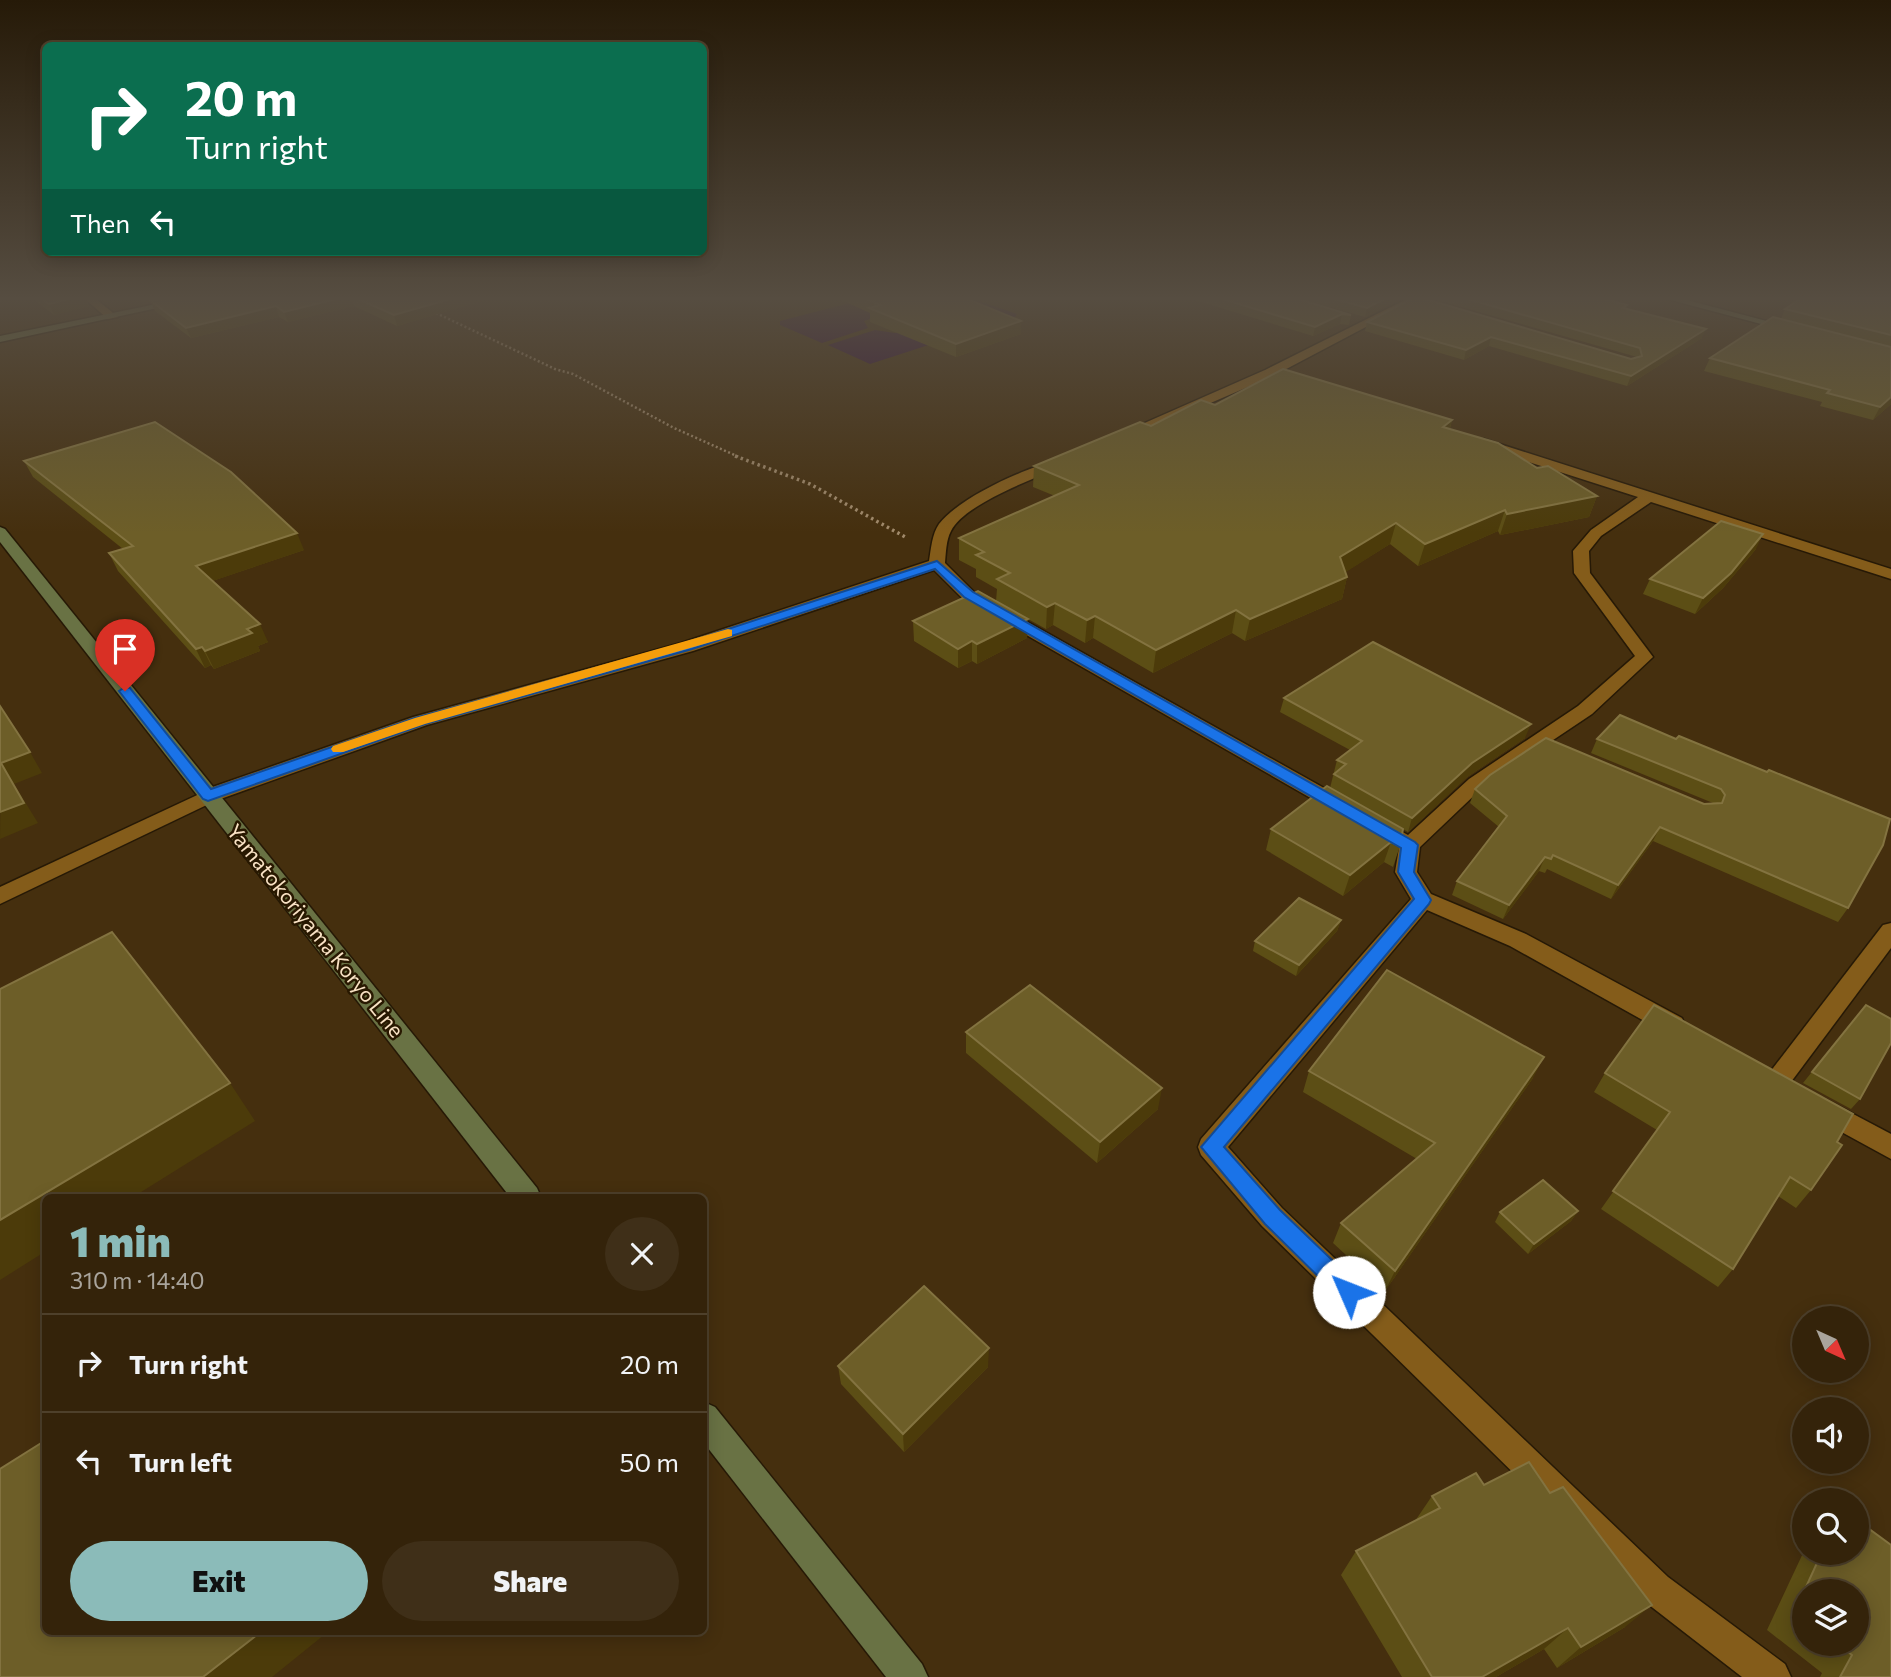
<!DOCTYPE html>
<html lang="en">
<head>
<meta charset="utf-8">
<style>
	body { margin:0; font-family:Commissioner,sans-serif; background:#3f2f18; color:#f1f3f6; height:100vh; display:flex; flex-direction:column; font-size:26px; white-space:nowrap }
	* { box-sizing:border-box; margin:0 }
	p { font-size:23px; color:#a9a49c }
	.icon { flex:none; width:38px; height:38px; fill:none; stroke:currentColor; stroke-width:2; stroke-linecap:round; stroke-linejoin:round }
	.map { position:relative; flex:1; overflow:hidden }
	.drawer { position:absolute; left:42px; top:1194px; width:665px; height:441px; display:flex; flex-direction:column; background:#34230a; border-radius:10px; box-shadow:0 4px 18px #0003,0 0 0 2px #4e402b }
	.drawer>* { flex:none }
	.banner { position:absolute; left:42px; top:42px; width:665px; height:214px; border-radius:10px; box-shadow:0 4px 18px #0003,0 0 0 2px #4e402b; background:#0b6e4f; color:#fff; overflow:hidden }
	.needle { width:46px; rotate:136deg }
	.fabs { position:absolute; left:1792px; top:1306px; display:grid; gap:14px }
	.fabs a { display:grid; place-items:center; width:77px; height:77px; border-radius:50%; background:#34230a; box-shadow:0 4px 18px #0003,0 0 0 2px #4e402b; font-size:35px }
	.pin { position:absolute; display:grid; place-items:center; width:60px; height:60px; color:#fff; margin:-72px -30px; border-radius:50% 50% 50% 0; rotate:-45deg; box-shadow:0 0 7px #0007 }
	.pin .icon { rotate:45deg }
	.me { position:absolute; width:77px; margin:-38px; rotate:314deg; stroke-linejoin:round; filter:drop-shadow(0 0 5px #0008) }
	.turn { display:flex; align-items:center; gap:24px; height:147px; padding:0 28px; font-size:32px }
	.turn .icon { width:91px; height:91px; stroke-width:2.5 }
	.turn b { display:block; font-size:49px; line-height:60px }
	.then { display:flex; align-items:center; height:66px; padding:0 28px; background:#0003; gap:14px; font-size:26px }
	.round { display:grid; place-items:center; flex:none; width:74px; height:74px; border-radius:37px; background:#3f2f18 }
	.overview { display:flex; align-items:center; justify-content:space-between; height:119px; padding:0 28px }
	h1 { font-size:42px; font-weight:800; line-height:52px; color:#8bbbb9 }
	.action { display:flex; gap:14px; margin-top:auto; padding:14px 28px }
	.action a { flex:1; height:80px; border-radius:42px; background:#8bbbb9; color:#111; font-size:28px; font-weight:800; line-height:80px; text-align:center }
	.action a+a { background:#3f2f18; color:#f1f3f6 }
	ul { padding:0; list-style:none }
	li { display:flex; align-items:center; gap:21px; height:98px; padding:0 28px; border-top:2px solid #4e402b }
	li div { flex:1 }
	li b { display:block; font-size:26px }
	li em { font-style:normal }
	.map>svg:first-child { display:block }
	.water { fill:#2f0b3c }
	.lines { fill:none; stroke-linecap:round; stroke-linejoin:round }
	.lane-casing { stroke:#261906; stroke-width:3 }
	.street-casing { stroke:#261906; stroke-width:3 }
	.secondary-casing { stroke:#261906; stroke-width:3 }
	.path-far1 { stroke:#a18a6b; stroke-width:2.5; stroke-dasharray:2 2.5; stroke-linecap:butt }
	.path { stroke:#a18a6b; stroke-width:3.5; stroke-dasharray:2.5 3.5; stroke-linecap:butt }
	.lane { fill:#845c1a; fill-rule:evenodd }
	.street { fill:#845c1a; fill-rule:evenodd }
	.secondary { fill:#697244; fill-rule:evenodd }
	.wall { fill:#5c4e15; fill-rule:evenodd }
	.shaded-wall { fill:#4c3b0a }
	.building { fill:#6d5e28; stroke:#837340; stroke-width:2 }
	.route { fill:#1a73e8; stroke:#114b97; stroke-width:2 }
	.slow { fill:#f59e0b }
	.labels { text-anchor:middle; stroke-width:5; stroke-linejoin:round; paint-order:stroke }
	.street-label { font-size:21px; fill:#f9e2c4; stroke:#281800 }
</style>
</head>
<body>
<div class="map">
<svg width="1891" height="1677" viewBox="0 0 1891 1677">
	<rect width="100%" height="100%" fill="#452f0e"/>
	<polygon class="water" points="865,299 973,299 1017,314 1015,317 870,364 828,345 875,330 895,333 935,319 907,307 864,321 868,328 822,343 780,325 780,321"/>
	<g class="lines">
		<defs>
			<polygon id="lane" points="208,790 215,791 218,796 215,801 0,904 0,887"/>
			<g id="street">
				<polygon points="85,299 96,299 118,317 108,319"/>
				<polygon points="1407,299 1419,299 1273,376 1127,439 1117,439 1115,436 1265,370"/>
				<polygon points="1484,439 1891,569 1891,579 1651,502 1601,536 1589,551 1590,573 1653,657 1592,714 1483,787 1420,847 1417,872 1431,894 1526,934 1682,1018 1685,1025 1682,1032 1673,1035 1664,1032 1510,946 1427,910 1228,1147 1282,1208 1668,1577 1785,1664 1791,1677 1742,1677 1644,1601 1262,1226 1201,1155 1198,1147 1201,1139 1411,899 1395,872 1399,848 1370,832 1367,827 1370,822 1384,822 1408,835 1469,779 1578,706 1635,656 1574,573 1573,551 1591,530 1638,497 1479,446 1477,443"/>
				<path d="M1060,459L1065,460V466C1037,477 964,504 951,531C946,540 946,553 945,563L974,592L1349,802L1352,807L1349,812H1335L962,598L934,570L693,651L427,725L215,801H201L198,796L201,791L413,717L681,643L929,561C931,549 932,534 939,524C961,496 1026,468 1060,459Z"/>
				<polygon points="1891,923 1891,948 1785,1090 1776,1093 1767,1090 1763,1083 1767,1076 1883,925"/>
				<polygon points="1823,1098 1891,1134 1891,1159 1814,1117 1810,1109 1814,1101"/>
			</g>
			<g id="secondary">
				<polygon points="181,299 199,299 0,342 0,336"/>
				<polygon points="1667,299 1683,299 1797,329 1791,332"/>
				<polygon points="0,527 5,529 537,1188 541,1197 510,1197 0,542"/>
				<polygon points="704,1402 715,1407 922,1664 928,1677 886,1677 704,1443"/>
			</g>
		</defs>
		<use href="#lane" class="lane-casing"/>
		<use href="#street" class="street-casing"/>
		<use href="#secondary" class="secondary-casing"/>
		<polyline class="path-far1" points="436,313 555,369 573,374 674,428 739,457"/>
		<polyline class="path" points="735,456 810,484 907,538"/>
		<use href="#lane" class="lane"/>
		<use href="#street" class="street"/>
		<use href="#secondary" class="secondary"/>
	</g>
	<g class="wall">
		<polygon points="32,298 86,298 89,306 54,315"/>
		<polygon points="138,298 492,298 397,326 354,306 288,322 279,317 191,338 155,311 151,302 145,304"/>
		<polygon points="837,298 965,298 1021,321 1021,334 956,357 870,322 870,313"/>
		<polygon points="1188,298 1294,298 1351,315 1349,325 1340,324 1313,336"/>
		<polygon points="1297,298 1402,298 1365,317"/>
		<polygon points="1413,298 1631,359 1637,357 1430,298 1618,298 1613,302 1627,305 1626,309 1702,338 1627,386 1489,346 1464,360 1365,331 1367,322"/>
		<polygon points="1891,298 1891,404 1873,420 1820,406 1822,402 1704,371 1710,358 1781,319 1785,309"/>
		<polygon points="1215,405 1452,420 1450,429 1597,496 1589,517 1500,535 1498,531 1418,566 1390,544 1345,572 1347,577 1342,599 1245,641 1232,633 1153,673 1093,638 1085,643 1053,625 1046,629 1028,619 1027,638 977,664 972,661 958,668 914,641 913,621 996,601 997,589 976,577 976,569 959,560 959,538 1055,496 1033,487 1034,466"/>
		<polygon points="24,461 304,550 212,581 268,642 258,646 260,651 214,669 211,665 205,668 118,571 109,553 123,549 33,477"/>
		<polygon points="1756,549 1723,588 1695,614 1643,594 1650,579"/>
		<polygon points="1284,698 1525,738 1467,777 1408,832 1403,829 1400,846 1393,867 1384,862 1343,896 1266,850 1271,829 1330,788 1337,760 1350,750 1280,712"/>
		<polygon points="1597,739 1676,739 1848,908 1838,922 1653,841 1611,899 1547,869 1545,873 1539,871 1503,919 1452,895 1457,881 1499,827 1470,803 1475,789 1704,804 1713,803 1591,753"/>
		<polygon points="1341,920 1337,931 1296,976 1253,951 1255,941"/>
		<polygon points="1866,1005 1860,1099 1851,1109 1803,1083"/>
		<polygon points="966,1032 1158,1109 1097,1163 966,1053"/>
		<polygon points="1309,1071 1533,1078 1385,1291 1333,1243 1341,1223 1417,1159 1303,1092"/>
		<polygon points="1605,1073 1837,1142 1811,1190 1796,1208 1778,1196 1733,1269 1718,1287 1601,1209 1657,1130 1594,1092"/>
		<polygon points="1578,1211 1571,1221 1528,1254 1495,1222 1500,1212"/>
		<polygon points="838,1366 988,1367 904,1452 841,1384"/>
		<polygon points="1484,1485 1625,1627 1557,1668 1544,1649 1496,1677 1402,1677 1341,1575 1356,1551 1415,1521 1432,1496"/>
		<path d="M1804,1551V1552H1857L1891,1677H1820L1822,1673L1767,1630ZM1804,1591L1857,1643H1804Z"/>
	</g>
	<g class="shaded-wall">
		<polygon points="73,298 86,298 89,306 54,315 49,304"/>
		<polygon points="103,298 122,298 105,303"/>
		<polygon points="143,298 170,298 151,301 151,302 145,304"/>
		<polygon points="340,298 351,298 354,306 288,322 284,312"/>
		<polygon points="454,298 492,298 397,326 394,315"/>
		<polygon points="1386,298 1402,298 1365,317 1367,308"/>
		<polygon points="1606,298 1618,298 1601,308"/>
		<polygon points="276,306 279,317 191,338 186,328"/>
		<polygon points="1342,314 1340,324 1313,336 1315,327"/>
		<polygon points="1021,321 1021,334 956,357 956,344"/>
		<polygon points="1706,329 1702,338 1627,386 1631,376"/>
		<polygon points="1491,337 1489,346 1464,360 1466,350"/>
		<polygon points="1891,397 1891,404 1873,420 1880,407"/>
		<polygon points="1452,420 1447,440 1443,427"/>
		<polygon points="1597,496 1589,517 1500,535 1507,514"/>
		<polygon points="1505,510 1498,531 1418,566 1425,544"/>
		<polygon points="1396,523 1390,544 1335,579 1340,557"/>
		<polygon points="297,533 304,550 204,584 196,566"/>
		<polygon points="1763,534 1756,549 1723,588 1695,614 1703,598"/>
		<polygon points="1347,577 1342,599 1245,641 1250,619"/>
		<polygon points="1055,603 1053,625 1046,629 1047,607"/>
		<polygon points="1236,610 1232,633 1153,673 1156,650"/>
		<polygon points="1095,616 1093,638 1085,643 1087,620"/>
		<polygon points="1028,619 1027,638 977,664 977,644"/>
		<polygon points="260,624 268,642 258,646 260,651 214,669 205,651 247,629"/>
		<polygon points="972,641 972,661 958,668 958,649"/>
		<polygon points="202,647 211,665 205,668 196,649"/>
		<polygon points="1531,724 1525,738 1467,777 1408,832 1412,818 1472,763"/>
		<polygon points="30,752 42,773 14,784 38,823 0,839 1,763"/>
		<polygon points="1660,827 1653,841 1611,899 1618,885"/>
		<polygon points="1391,842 1384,862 1343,896 1350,875"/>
		<polygon points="1545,857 1539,871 1503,919 1509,905"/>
		<polygon points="1341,920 1337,931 1296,976 1299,965"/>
		<polygon points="1544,1057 1533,1078 1385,1291 1395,1271"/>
		<polygon points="230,1083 255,1121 133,1197 46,1197 46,1251 0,1280 0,1220"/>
		<polygon points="1162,1088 1158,1109 1097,1163 1100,1142"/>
		<polygon points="1578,1211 1571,1221 1528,1254 1534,1244"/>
		<polygon points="989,1348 988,1367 904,1452 903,1434"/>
		<polygon points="1652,1605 1625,1627 1557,1668 1581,1647"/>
		<polygon points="1568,1628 1544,1649 1496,1677 1482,1677"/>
		<polygon points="262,1631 329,1631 272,1677 203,1677"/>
	</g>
	<g class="building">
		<polygon points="41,298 73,298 49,304"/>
		<polygon points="161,298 340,298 284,312 276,306 186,328 151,301"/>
		<polygon points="356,298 454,298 394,315"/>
		<polygon points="865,298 965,298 1021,321 956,344 869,308 880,305"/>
		<polygon points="1219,298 1295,298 1351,315 1342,314 1315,327"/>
		<polygon points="1331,298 1386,298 1367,308"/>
		<polygon points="1413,298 1422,298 1631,359 1642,356 1640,348 1464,298 1606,298 1604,299 1627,305 1623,308 1706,329 1631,376 1491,337 1466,350 1367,322"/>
		<polygon points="1801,298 1891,298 1891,335 1785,309"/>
		<polygon points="1773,317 1891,347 1891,397 1880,407 1827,393 1830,390 1710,358"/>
		<polygon points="1283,369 1452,420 1443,427 1498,443 1537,468 1548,466 1597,496 1507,514 1505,510 1425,544 1396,523 1340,557 1347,577 1250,619 1236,610 1156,650 1095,616 1087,620 1055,603 1047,607 997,579 1010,573 976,555 984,552 959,538 1079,485 1034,466 1140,422 1151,426 1201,400 1215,405"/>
		<polygon points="155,422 231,472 297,533 196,566 260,624 247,629 252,633 205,651 202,647 196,649 109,553 133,546 24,461"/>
		<polygon points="1721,521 1763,534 1731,573 1703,598 1650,579"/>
		<polygon points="978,591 1028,619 977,644 972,641 958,649 913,621"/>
		<polygon points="1373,642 1531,724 1472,763 1412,818 1334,774 1346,764 1337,760 1362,741 1284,698"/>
		<polygon points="0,706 30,752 1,763 24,803 0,812"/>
		<polygon points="1620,715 1676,739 1679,736 1767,772 1769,770 1890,819 1883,845 1848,908 1660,827 1618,885 1553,855 1551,859 1545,857 1509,905 1457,881 1507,816 1475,789 1490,775 1546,738 1704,804 1722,803 1725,795 1721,789 1597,739"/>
		<polygon points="1327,786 1403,829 1400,846 1391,842 1350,875 1271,829"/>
		<polygon points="1299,898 1341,920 1299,965 1255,941"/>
		<polygon points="112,932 230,1083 0,1220 0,989"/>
		<polygon points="1387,970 1544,1057 1395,1271 1341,1223 1435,1143 1309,1071"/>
		<polygon points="1030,985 1162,1088 1100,1142 966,1032"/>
		<polygon points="1654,1005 1853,1114 1837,1142 1842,1145 1811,1190 1790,1177 1733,1269 1613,1191 1670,1112 1605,1073"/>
		<polygon points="1866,1005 1891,1019 1891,1043 1860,1099 1812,1072"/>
		<polygon points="1543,1180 1578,1211 1534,1244 1500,1212"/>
		<polygon points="924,1286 989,1348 903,1434 838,1366"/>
		<polygon points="46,1440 46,1631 262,1631 203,1677 0,1677 0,1469"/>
		<polygon points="1529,1462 1550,1493 1563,1487 1652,1605 1581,1647 1568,1628 1482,1677 1432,1677 1356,1551 1440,1508 1432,1496 1476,1473 1484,1485"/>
		<polygon points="1857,1520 1891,1545 1891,1677 1840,1677 1852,1655 1836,1643 1857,1643 1857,1591 1804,1591 1804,1619 1795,1611 1822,1552 1857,1552"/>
	</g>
	<linearGradient id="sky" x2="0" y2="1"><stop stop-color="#261a08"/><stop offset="0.56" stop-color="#564d41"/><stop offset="1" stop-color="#564d41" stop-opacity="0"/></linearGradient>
	<rect width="1891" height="533" fill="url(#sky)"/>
	<polygon class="route" points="937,561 973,592 1415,842 1418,845 1414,872 1431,900 1429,904 1224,1147 1280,1210 1357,1284 1360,1292 1357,1299 1349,1302 1341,1299 1265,1224 1201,1147 1414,899 1398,872 1401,848 964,597 935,569 692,649 425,724 208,801 203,799 119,691 125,687 130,688 211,789 415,718 682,644"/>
	<polygon class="slow" points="728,629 732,630 732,636 425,724 343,752 333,752 331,749 333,746 415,718"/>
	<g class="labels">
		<g class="street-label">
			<text transform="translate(315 931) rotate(51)" y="7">Yamatokoriyama Koryo Line</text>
		</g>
	</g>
</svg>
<div class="fabs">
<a><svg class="needle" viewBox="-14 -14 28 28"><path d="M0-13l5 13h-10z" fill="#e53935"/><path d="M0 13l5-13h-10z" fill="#a9a49c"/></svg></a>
<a><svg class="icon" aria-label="sound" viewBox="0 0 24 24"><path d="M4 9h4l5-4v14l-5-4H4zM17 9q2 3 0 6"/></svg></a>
<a><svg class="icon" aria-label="search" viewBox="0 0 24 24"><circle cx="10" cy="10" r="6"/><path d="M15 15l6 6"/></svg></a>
<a><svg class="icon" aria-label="layers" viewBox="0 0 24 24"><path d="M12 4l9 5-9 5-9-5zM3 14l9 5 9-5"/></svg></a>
</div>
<div class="pin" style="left:125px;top:691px;background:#d93025"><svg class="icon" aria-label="arrive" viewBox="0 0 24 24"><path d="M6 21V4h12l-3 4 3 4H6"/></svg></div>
<svg class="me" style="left:1349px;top:1292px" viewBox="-20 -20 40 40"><circle r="19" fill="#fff"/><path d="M0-13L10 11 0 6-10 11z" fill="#1a73e8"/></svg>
<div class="banner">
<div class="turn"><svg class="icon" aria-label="right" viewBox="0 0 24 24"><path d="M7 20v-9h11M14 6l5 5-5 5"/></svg><div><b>20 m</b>Turn right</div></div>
<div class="then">Then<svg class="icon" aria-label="left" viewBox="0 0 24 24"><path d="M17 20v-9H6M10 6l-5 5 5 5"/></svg></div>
</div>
<section class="drawer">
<div class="overview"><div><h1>1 min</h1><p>310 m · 14:40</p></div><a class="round"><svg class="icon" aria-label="close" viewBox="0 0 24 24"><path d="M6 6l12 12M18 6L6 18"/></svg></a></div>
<ul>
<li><svg class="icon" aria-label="right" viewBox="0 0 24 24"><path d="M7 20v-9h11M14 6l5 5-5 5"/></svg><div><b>Turn right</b></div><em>20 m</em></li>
<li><svg class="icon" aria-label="left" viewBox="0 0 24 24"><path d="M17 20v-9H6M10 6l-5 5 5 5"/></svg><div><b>Turn left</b></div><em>50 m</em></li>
</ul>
<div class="action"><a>Exit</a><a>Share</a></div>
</section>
</div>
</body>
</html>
